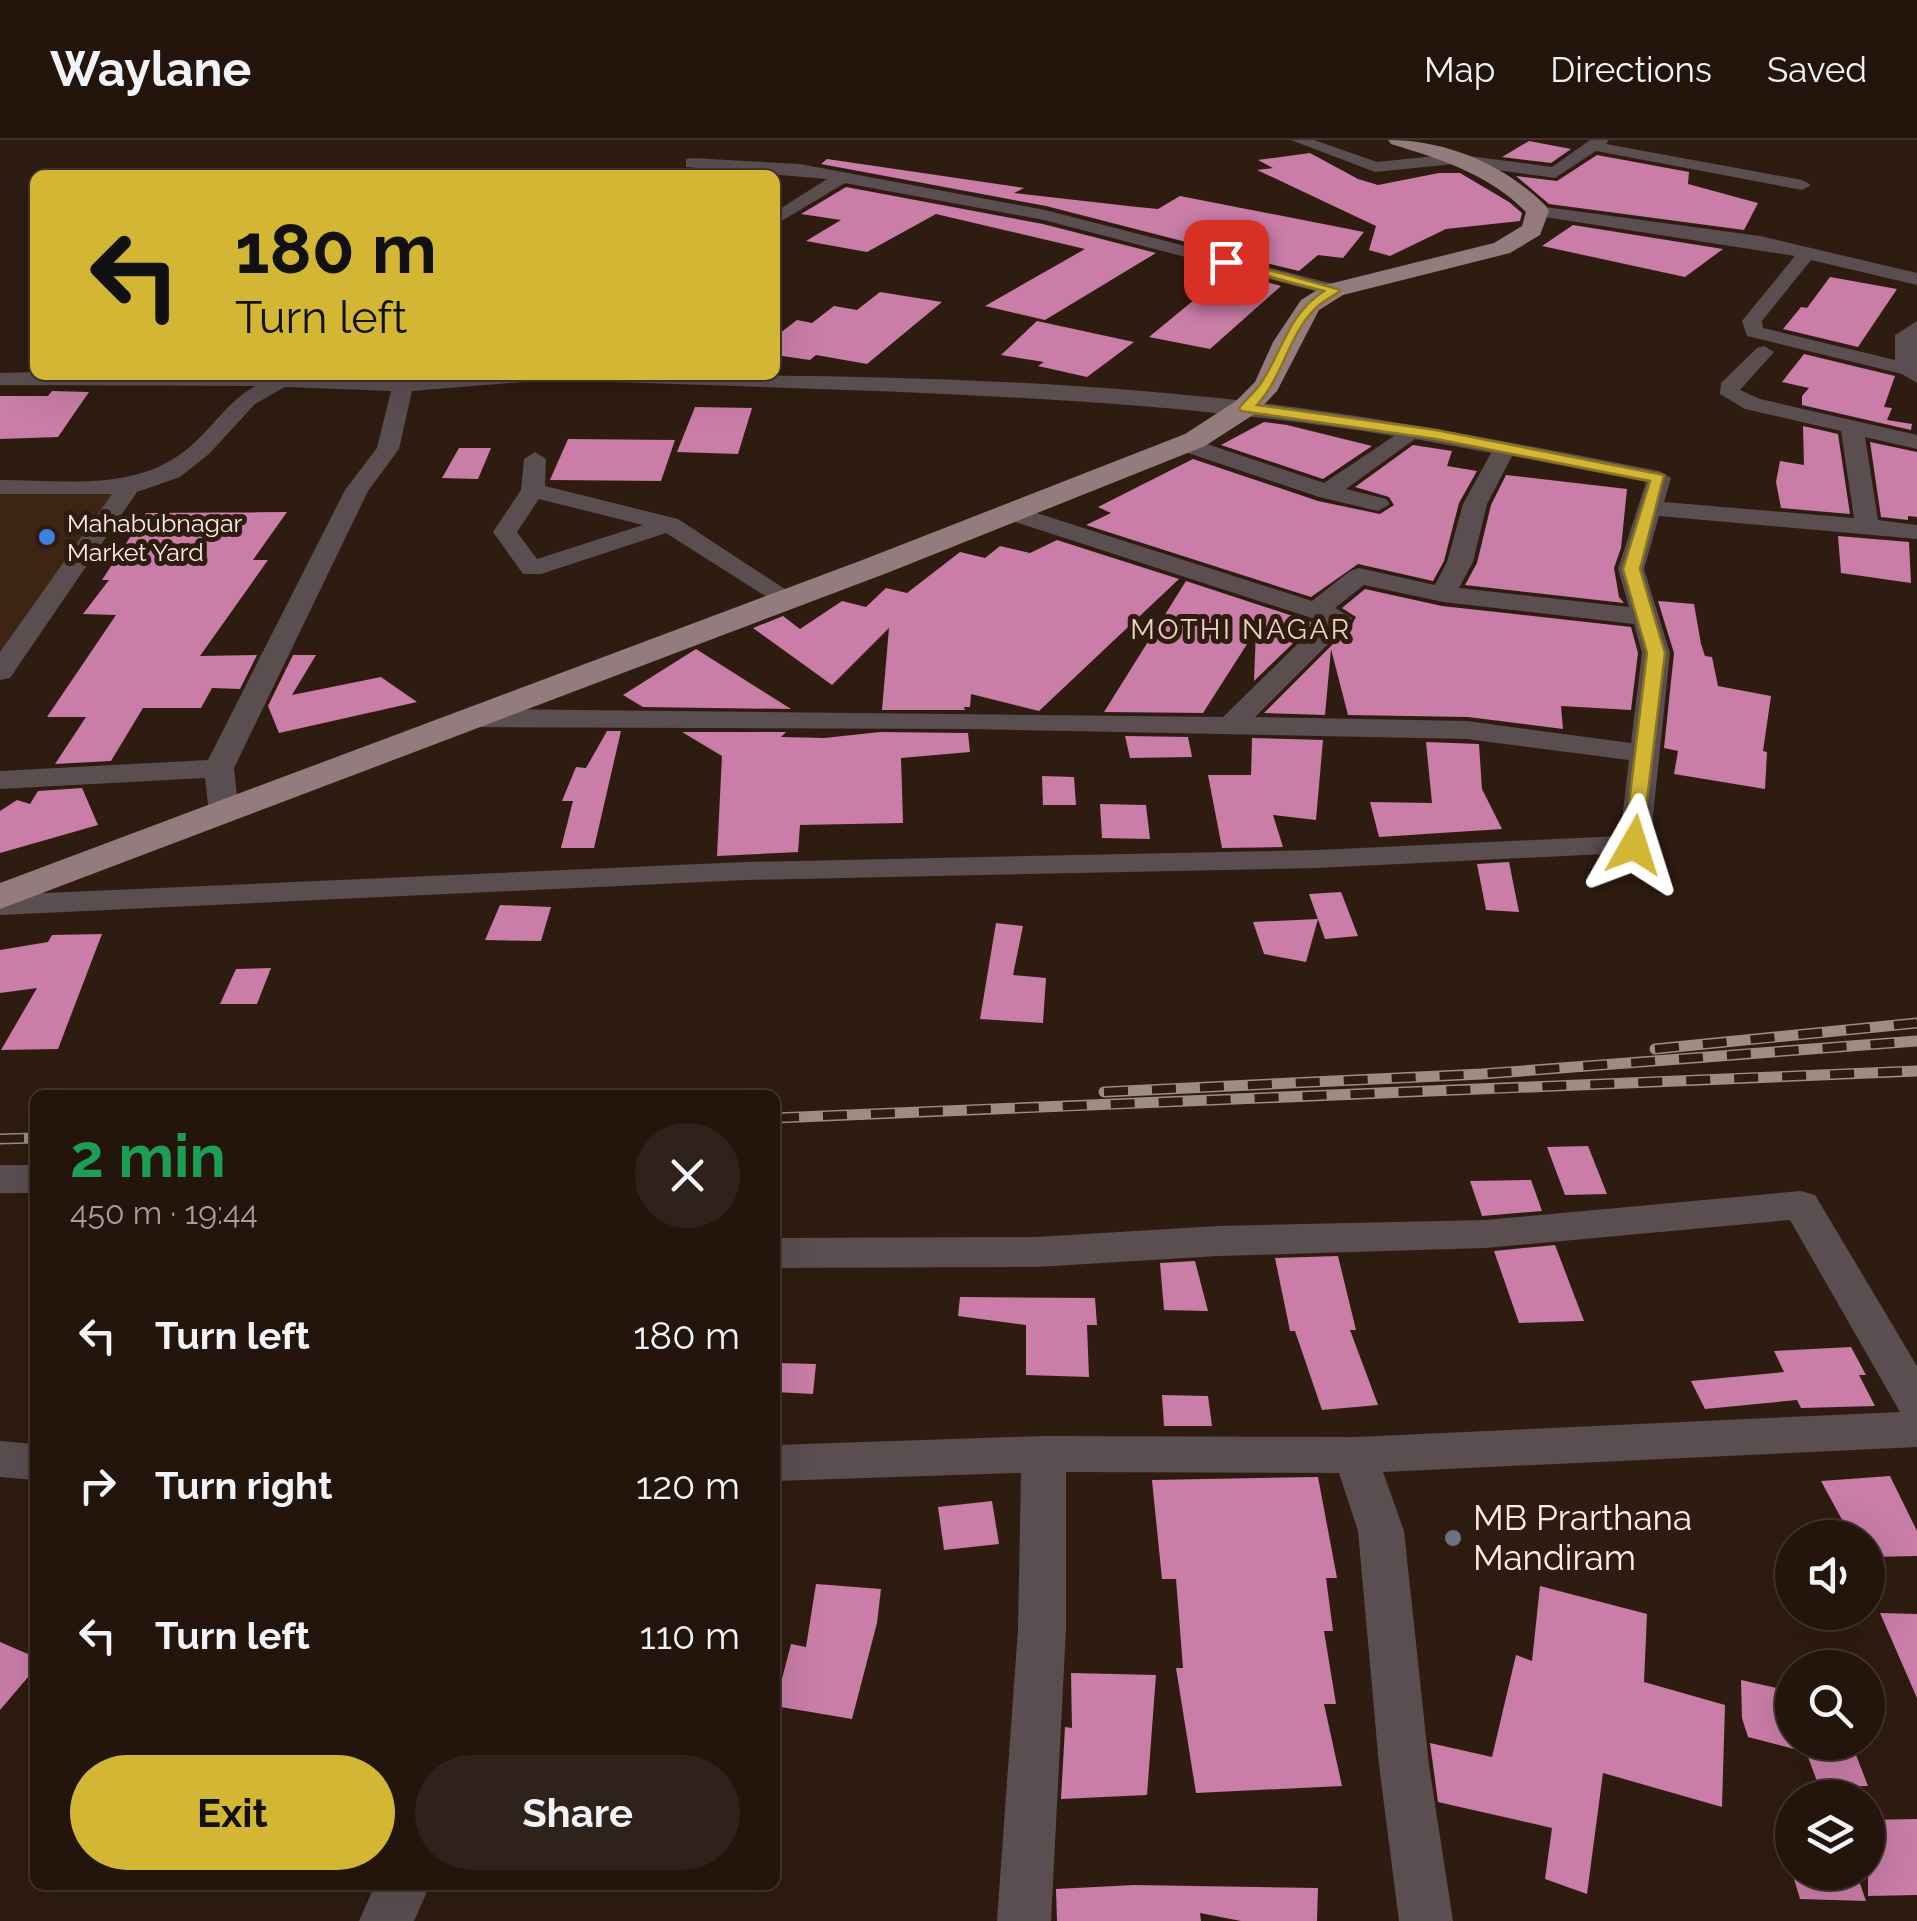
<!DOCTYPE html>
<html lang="en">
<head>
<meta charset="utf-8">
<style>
	body { margin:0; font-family:Raleway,sans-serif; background:#2f221a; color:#f1f3f6; height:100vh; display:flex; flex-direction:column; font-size:38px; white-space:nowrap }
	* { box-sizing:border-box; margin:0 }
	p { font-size:32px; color:#a39f9d }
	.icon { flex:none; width:55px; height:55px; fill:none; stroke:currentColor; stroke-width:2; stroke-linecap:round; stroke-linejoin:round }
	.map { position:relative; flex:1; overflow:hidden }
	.drawer { position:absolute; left:30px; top:950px; width:750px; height:800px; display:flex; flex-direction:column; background:#23150c; border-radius:15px; box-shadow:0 10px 40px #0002,0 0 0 2px #40342d }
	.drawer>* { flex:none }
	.top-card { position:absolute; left:30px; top:30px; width:750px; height:210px; border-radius:15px; box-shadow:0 10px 40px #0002,0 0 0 2px #40342d; background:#d4b635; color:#111; overflow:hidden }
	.tools { position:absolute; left:1775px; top:1380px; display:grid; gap:20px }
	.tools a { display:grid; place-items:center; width:110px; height:110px; border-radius:50%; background:#23150c; box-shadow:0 10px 40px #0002,0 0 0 2px #40342d; font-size:50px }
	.pin { position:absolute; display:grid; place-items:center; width:85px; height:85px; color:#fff; margin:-42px; border-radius:20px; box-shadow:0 5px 15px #0006 }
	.me { position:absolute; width:110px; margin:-55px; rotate:6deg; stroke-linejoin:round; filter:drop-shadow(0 0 8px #0008) }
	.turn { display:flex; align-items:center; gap:35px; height:210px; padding:0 40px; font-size:45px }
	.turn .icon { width:130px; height:130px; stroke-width:2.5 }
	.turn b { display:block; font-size:70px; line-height:85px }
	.round { display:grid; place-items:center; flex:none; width:105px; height:105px; border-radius:52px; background:#2f221a }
	.head { display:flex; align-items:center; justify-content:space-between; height:170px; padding:0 40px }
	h1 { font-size:60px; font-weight:700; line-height:75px; color:#1e9e55 }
	.action { display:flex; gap:20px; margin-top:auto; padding:20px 40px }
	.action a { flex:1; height:115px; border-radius:60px; background:#d4b635; color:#111; font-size:40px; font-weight:700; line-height:115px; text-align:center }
	.action a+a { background:#2f221a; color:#f1f3f6 }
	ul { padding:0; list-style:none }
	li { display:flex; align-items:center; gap:30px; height:150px; padding:0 40px }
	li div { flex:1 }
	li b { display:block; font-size:38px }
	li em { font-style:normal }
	header { display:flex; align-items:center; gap:60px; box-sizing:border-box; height:140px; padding:0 50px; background:#23150c; border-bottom:2px solid #40342d }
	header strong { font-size:48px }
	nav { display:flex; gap:55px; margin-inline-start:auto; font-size:35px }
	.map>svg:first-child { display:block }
	.built { fill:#3d2413 }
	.building { fill:#c97da7 }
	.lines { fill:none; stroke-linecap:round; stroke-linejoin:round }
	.minor { fill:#5b4e50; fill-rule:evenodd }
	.major { fill:#947b7e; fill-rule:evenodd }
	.rail-casing { stroke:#9d8d83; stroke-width:11 }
	.rail { stroke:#2f1c10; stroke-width:8; stroke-dasharray:24; stroke-linecap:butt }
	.route { fill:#d4b635; stroke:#8a7622; stroke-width:2.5 }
	.shop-dot { fill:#3f7fe0; stroke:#2f1c10; stroke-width:4 }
	.worship-dot { fill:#6b7280; stroke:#2f1c10; stroke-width:4 }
	.labels { text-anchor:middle; stroke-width:10; stroke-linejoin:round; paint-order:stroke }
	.far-poi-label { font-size:25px; fill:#fceee6; stroke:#2f1c10; text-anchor:start }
	.far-neighbourhood-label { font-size:28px; letter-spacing:2.5px; fill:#ecd2c2; stroke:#2f1c10 }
	.near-poi-label { font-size:35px; fill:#fceee6; stroke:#2f1c10; text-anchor:start }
</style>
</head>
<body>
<header>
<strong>Waylane</strong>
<nav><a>Map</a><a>Directions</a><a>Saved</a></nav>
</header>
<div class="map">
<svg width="1917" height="1781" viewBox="0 0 1917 1781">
	<rect width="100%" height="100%" fill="#2f1c10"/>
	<polygon class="built" points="0,347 129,347 0,532"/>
	<g class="building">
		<polygon points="1529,1 1571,9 1551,23 1502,17"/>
		<polygon points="1310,13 1358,39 1378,45 1439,33 1460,33 1509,62 1522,73 1520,81 1446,89 1390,116 1369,110 1376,86 1257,30 1273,28 1258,20"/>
		<polygon points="1597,15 1689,32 1688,44 1758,63 1744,90 1549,64 1516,36 1557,41"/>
		<polygon points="827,19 1024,48 1014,53 1137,67 1158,69 1180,56 1364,92 1343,118 1318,115 1299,131 1246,118 1250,115 1225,112 1046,66 821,24"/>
		<polygon points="846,47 1043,84 1156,113 1045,180 985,166 1085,109 936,74 867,112 806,101 841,80 801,74"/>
		<polygon points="1573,85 1723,109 1685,137 1542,106"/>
		<polygon points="1228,132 1281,146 1210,209 1149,197"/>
		<polygon points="1830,137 1897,149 1858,207 1783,189 1801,167 1807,168"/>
		<polygon points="880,152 942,162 867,224 816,215 810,220 775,215 775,197 797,180 812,183 834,166 857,170"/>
		<polygon points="1037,181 1134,202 1087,237 1038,226 1044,222 1001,215"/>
		<polygon points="1804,214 1895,236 1884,267 1892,268 1887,280 1912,284 1911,290 1802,265 1802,256 1809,248 1782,242"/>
		<polygon points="52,251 89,252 58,297 0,299 0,256 48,256"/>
		<polygon points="695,267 752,268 738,314 677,312"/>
		<polygon points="1264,282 1287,285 1372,306 1323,339 1221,305"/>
		<polygon points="1803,286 1838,294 1850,374 1781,368 1776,342 1780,321 1804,325"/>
		<polygon points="568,299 675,300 661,341 550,340"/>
		<polygon points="1870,302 1917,312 1917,377 1908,376 1908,380 1881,377"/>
		<polygon points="1413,305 1452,311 1447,326 1477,331 1459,363 1444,421 1433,441 1358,424 1311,457 1086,385 1111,373 1098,367 1193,319 1318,361 1380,374 1394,365 1389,357 1355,347"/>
		<polygon points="459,308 491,308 478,339 442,338"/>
		<polygon points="1506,335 1627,349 1621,408 1614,428 1619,457 1624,463 1465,445 1477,423 1491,365"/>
		<polygon points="287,372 253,420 268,420 200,516 257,515 240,549 212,548 201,568 143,568 111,621 55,624 86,577 47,577 116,475 83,474 109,440 102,440 146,373"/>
		<polygon points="1838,396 1909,402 1911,443 1841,433"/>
		<polygon points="1057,400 1179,439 1039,571 971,554 970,567 964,567 965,570 882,570 889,488 832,545 753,488 783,476 800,489 842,461 866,467 886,448 907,453 960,412 985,418 1000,406 1030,413"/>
		<polygon points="1186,441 1314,483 1254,541 1256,490 1203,573 1104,572"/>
		<polygon points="1365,449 1442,466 1631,487 1638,513 1631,570 1561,566 1563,589 1468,577 1348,575 1331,509 1325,575 1264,573 1351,486 1356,477 1342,468"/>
		<polygon points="1658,461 1694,464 1701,504 1705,516 1712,517 1718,546 1771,556 1763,611 1767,612 1765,649 1674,634 1678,611 1664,608 1674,513"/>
		<polygon points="696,509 791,569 643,567 623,555"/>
		<polygon points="293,515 316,515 292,555 381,537 417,562 279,593 268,566"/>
		<polygon points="607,591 621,591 594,708 561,708 573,661 562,661 576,627 586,628"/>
		<polygon points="682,592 786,592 781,597 824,598 880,592 968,593 970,612 901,618 903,683 800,685 798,712 717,716 722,616"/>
		<polygon points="1125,596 1188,597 1192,617 1130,618"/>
		<polygon points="1252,598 1323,600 1316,680 1273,675 1283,707 1222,708 1208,635 1251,635"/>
		<polygon points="1426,602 1479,604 1482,649 1502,689 1379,697 1370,662 1432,663"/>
		<polygon points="1042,636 1074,637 1076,665 1043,665"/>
		<polygon points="82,648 98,685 0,713 0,671 17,660 30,664 38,651"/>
		<polygon points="1100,664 1146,665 1150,699 1102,698"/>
		<polygon points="1509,722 1519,772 1486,770 1477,724"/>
		<polygon points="1341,752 1358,796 1325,799 1309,754"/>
		<polygon points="500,765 551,767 541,801 485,800"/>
		<polygon points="1318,779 1306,822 1264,814 1253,782"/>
		<polygon points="996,783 1023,786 1013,835 1046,838 1043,883 980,879"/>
		<polygon points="102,794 58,909 1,910 37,848 0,853 0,810 48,802 52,795"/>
		<polygon points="271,828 257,864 220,864 236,829"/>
		<polygon points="1588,1006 1607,1054 1565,1055 1547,1007"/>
		<polygon points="1531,1040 1542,1071 1482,1076 1470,1041"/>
		<polygon points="1555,1105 1584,1181 1519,1183 1494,1111"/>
		<polygon points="1338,1116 1356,1190 1350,1190 1378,1265 1322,1270 1295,1191 1290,1191 1275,1118"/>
		<polygon points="1195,1121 1208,1171 1164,1170 1160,1123"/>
		<polygon points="960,1157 1095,1158 1097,1185 1087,1185 1089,1237 1026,1235 1026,1185 958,1176"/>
		<polygon points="1851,1207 1866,1235 1859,1235 1875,1266 1801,1268 1797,1260 1705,1269 1691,1241 1784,1232 1774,1211"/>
		<polygon points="778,1223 816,1224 813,1254 775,1252"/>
		<polygon points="1162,1255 1208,1256 1212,1286 1164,1286"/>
		<polygon points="1890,1336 1917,1391 1917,1416 1868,1417 1868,1398 1852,1398 1821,1341"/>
		<polygon points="1318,1337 1337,1438 1326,1438 1333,1491 1324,1491 1336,1564 1324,1564 1342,1646 1196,1653 1176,1528 1183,1528 1176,1439 1162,1439 1152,1340"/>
		<polygon points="992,1361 999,1404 944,1410 938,1367"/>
		<polygon points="816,1444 881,1449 877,1483 852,1579 775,1566 791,1504 806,1507"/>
		<polygon points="1540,1446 1647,1474 1644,1542 1725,1565 1722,1667 1603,1633 1587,1754 1545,1739 1552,1688 1438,1662 1430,1603 1492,1617 1516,1515 1532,1521"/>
		<polygon points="1880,1473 1917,1474 1917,1558"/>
		<polygon points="0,1502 35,1517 35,1529 0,1570"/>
		<polygon points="1071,1533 1156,1535 1147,1655 1061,1659 1065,1587 1072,1588"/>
		<polygon points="1741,1540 1790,1551 1794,1609 1748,1597 1742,1578"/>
		<polygon points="1851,1602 1868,1646 1819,1647 1803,1603"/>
		<polygon points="1917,1679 1917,1755 1868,1756 1868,1680"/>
		<polygon points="1792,1732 1856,1732 1866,1761 1800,1759"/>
		<polygon points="1134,1745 1318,1748 1317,1781 1241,1781 1200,1773 1201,1781 1057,1781 1056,1749"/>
	</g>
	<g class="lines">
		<g class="minor">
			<polygon points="1291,0 1314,0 1377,22 1454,14 1552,27 1590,0 1609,0 1606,4 1802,40 1811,45 1802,50 1596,11 1555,38 1454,24 1375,32"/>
			<polygon points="692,18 800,24 1045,70 1341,146 1344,150 1334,156 1044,80 845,43 775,85 775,72 827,39 686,27 686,19"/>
			<polygon points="1538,66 1760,96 1917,133 1917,145 1811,120 1762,181 1763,188 1895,220 1895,195 1917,181 1917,243 1902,234 1747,196 1742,181 1795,116 1532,75 1532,67"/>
			<path d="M1764,206L1774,212L1740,250L1760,259L1917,295V309L1865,297L1878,380L1917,385V399L1659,376L1644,429L1670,513L1650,705L1645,712L1318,728L745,740L0,775V755L745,722L1318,710L1620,696L1629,620L1467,599L970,589L474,587L464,584L460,578L464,572L474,569L1223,577L1321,481L1003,378L1000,373L1003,368H1021L1312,461L1350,431L1359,428L1435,445L1447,422L1463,364L1491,313L1415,299L1346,349L1386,359L1390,364L1378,371L1319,357L1176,309L1173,304L1184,297L1192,299L1324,343L1394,296C1126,253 856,251 585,241L574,235C772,235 968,235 1165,253C1331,267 1495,299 1659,331L1671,338L1664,362L1854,378L1841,291L1745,269L1720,254L1721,243L1757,208ZM1512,316L1646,342L1618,429L1629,467L1459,448L1473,422L1487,364ZM1364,445L1443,462L1634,484L1642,513L1631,603L1467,581L1255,577L1348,484L1352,478L1335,468Z"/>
			<path d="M35,232L396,238L397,235H547L536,241L412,251L399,309L368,351L234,628L239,674L235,680H213L209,674L205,638L0,649V631L208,620L345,350L377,308L391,251L285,247L255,264L209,314L180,337L137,352L10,538L0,540V512L112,354H0V340C67,340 140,353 193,304C215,284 230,260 255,246L0,245V233Z"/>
			<path d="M535,312L546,319L545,346L678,379L800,459L796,464H778L666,393L541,434H523L493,392L521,350L524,319ZM539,359L643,385L537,419L517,392Z"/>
			<rect x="0" y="1025" width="35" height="28"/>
			<polygon points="1801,1051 1815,1055 1917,1226 1917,1307 1383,1332 1404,1391 1429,1625 1453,1781 1399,1781 1379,1625 1358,1391 1339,1333 1066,1332 1066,1489 1051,1781 997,1781 1018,1489 1021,1333 775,1341 775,1305 1043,1296 1355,1297 1900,1272 1790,1080 1485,1108 1218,1116 1036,1127 775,1128 775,1098 1036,1097 1218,1086 1485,1080"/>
			<polygon points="0,1301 35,1304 35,1340 0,1337"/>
			<polygon points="375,1745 430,1745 414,1781 359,1781"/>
		</g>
		<path class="major" d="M1388,0C1446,0 1504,24 1546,66L1549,71L1540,95L1510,113L1343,155L1319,170L1277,251L1256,273L1205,306L887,433L0,769V743L865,419L1185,294L1236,261L1255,242L1273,202L1301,160L1325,145L1494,103L1522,86L1526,72C1489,34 1440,19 1391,4Z"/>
		<defs>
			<g id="rail">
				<polyline points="1655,909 1917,883"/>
				<polyline points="1104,952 1482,934 1917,901"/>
				<polyline points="775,978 1917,931"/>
				<polyline points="0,999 35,998"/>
			</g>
		</defs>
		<use href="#rail" class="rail-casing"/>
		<use href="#rail" class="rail"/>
	</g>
	<path class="route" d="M1226,118L1341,150C1333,157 1322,161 1315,169C1288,196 1283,237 1257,265L1436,290L1664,335L1640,429L1665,513L1641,709H1627L1624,705L1647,513L1623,429L1650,341L1436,299L1241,271L1239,268C1246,259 1255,252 1261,243C1283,210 1288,174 1324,151L1221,124Z"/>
	<circle class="shop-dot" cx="47" cy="397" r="10"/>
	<circle class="worship-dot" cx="1453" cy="1398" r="10"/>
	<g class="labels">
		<g class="far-poi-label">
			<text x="67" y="392">Mahabubnagar<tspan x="67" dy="29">Market Yard</tspan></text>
		</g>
		<g class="far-neighbourhood-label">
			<text x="1241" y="499">MOTHI NAGAR</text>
		</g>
		<g class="near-poi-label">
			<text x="1473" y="1390">MB Prarthana<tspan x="1473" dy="40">Mandiram</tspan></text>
		</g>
	</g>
</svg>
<div class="tools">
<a><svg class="icon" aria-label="sound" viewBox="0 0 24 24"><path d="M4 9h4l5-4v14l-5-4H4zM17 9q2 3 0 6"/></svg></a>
<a><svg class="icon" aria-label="search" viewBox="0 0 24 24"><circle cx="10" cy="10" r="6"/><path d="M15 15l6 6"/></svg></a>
<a><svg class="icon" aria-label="layers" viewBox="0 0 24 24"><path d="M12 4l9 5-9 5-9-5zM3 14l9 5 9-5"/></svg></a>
</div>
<div class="pin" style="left:1226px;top:122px;background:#d93025"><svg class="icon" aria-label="arrive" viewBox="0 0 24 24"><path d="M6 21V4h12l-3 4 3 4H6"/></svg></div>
<svg class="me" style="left:1634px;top:705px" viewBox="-20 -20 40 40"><path d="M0-17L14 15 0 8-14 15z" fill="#d4b635" stroke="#fff" stroke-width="4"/></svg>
<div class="top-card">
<div class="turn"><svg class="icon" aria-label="left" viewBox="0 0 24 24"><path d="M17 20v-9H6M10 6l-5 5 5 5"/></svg><div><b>180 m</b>Turn left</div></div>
</div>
<section class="drawer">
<div class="head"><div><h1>2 min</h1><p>450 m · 19:44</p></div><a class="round"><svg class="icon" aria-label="close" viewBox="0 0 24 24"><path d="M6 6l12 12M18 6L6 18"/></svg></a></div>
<ul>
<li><svg class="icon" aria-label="left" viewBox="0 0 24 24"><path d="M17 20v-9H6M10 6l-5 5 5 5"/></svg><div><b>Turn left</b></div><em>180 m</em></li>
<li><svg class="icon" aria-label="right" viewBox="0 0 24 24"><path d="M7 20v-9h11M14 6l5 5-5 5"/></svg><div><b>Turn right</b></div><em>120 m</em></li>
<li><svg class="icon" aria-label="left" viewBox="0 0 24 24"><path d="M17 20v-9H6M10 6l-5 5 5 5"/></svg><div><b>Turn left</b></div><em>110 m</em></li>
</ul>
<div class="action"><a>Exit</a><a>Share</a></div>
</section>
</div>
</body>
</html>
